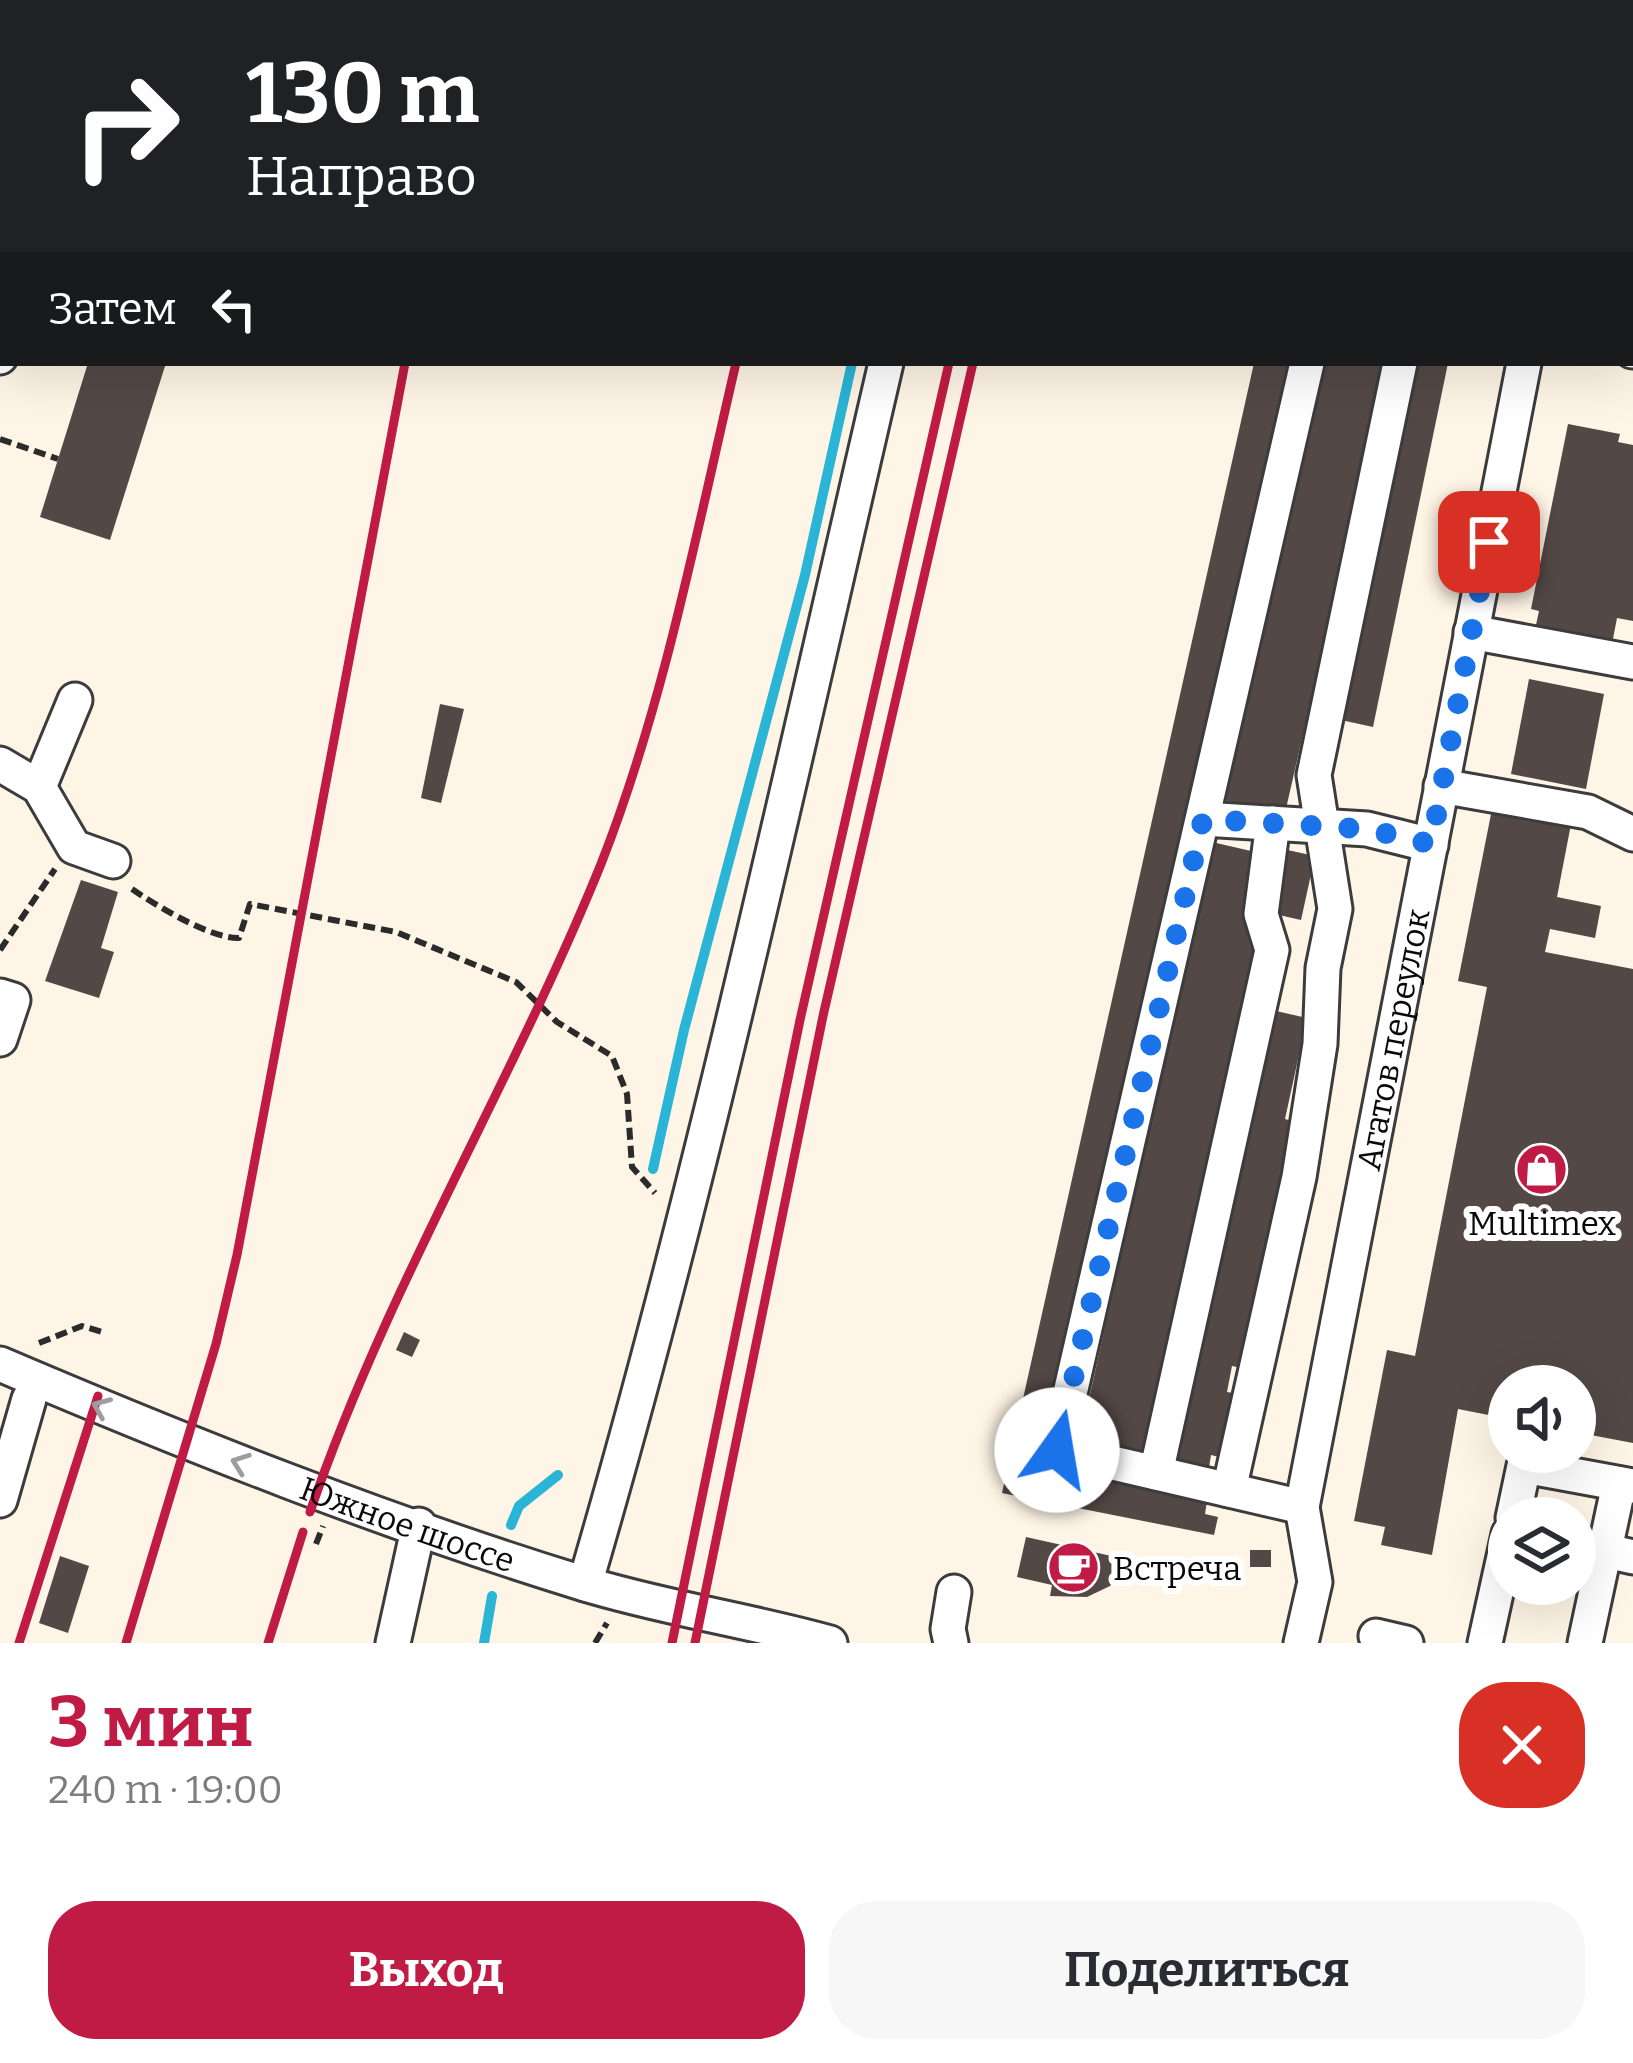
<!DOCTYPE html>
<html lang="ru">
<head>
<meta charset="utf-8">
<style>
	body { margin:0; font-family:Bitter,serif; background:#f7f7f7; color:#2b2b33; height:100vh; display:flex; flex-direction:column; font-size:45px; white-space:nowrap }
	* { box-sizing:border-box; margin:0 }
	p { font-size:39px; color:#7c7c81 }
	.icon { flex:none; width:66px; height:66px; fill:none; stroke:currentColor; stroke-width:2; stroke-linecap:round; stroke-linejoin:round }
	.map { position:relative; height:1643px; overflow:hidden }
	.panel { display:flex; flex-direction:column; background:#fff; flex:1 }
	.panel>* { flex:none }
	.top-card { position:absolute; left:0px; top:0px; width:1635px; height:366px; box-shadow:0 12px 48px #0002; background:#202124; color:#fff; overflow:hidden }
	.tools { position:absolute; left:1488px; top:1365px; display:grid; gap:24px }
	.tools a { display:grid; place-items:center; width:108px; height:108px; border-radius:50%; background:#fff; box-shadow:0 12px 48px #0002; font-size:60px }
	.pin { position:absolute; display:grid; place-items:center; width:102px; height:102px; color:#fff; margin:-51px; border-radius:24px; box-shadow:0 6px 18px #0006 }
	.me { position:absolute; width:132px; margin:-66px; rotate:13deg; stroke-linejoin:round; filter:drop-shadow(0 0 9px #0008) }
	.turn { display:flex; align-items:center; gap:42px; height:252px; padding:0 48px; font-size:54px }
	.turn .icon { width:156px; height:156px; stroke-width:2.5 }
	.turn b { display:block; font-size:84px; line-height:102px }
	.then { display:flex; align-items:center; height:114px; padding:0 48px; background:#0003; gap:24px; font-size:45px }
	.round { display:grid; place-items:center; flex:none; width:126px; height:126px; border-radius:48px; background:#f7f7f7 }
	.head { display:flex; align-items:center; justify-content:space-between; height:204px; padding:0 48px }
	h1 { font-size:72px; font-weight:700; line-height:90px; color:#c01b44 }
	.primary-button { display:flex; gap:24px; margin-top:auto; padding:24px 48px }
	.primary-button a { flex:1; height:138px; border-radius:48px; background:#c01b44; color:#fff; font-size:48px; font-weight:700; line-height:138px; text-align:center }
	.primary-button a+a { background:#f7f7f7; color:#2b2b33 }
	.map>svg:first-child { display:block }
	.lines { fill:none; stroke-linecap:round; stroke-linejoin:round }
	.stream { stroke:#2ab4d5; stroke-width:10 }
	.building { fill:#534845 }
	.minor-casing { stroke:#3c3c3c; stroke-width:39 }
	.path { stroke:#2b2b2b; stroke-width:6; stroke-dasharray:12 6; stroke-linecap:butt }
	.minor { stroke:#fff; stroke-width:33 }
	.rail { stroke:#c01b44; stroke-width:9 }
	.oneway { stroke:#9d9d9d }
	.route { stroke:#1a73e8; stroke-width:21; stroke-dasharray:0 37.8 }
	.labels { text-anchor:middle; stroke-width:12; stroke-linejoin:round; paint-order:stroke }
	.street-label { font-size:33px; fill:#090909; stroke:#fff }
	.poi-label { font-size:33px; fill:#090909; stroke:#fff }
</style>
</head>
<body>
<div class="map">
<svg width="1633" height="1643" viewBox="0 0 1633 1643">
	<rect width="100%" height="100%" fill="#fff5e6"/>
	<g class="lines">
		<g class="stream">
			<polyline points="935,3 936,0"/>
			<polyline points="653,1169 684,1030 805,575 852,363"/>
			<polyline points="511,1525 519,1506 558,1475"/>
			<polyline points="484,1643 492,1596"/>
		</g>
	</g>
	<g class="building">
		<polygon points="88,363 166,363 110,540 40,517"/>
		<polygon points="1254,363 1291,363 1042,1468 1207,1501 1205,1514 1218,1517 1214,1535 1002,1493"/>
		<polygon points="1322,363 1388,363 1285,813 1223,800"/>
		<polygon points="1416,363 1448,363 1373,727 1341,720"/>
		<polygon points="1568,424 1620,434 1618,442 1633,445 1633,621 1617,618 1611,649 1565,632 1564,640 1534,634 1539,611 1531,609"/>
		<polygon points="1529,679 1604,694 1586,789 1511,774"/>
		<polygon points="440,704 464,709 441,803 421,798"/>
		<polygon points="1492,809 1571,824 1557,897 1601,906 1595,938 1550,929 1545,952 1633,969 1633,1443 1575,1432 1575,1386 1509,1386 1509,1419 1458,1409 1432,1555 1381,1545 1385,1527 1354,1521 1387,1350 1415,1356 1487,987 1458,981"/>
		<polygon points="1212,842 1264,854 1247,929 1261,932 1145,1454 1080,1440"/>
		<polygon points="1283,849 1315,856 1301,920 1270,913"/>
		<polygon points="81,880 118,892 101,948 114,952 99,998 45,981"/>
		<polygon points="1276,1011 1307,1018 1285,1119 1299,1123 1246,1369 1232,1366 1227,1392 1240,1394 1227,1459 1211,1455 1209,1468 1178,1461"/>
		<polygon points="404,1332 420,1340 412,1357 396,1350"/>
		<polygon points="1026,1537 1134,1561 1110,1586 1087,1597 1050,1596 1052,1585 1017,1577"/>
		<rect x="1250" y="1550" width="21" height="17"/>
		<polygon points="60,1556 89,1566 68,1633 39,1623"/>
	</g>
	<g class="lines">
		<defs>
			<g id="minor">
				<polyline points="111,3 112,0"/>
				<polyline points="975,3 976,0"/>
				<polyline points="1389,3 1389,0"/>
				<polyline points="1489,3 1490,0"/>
				<polyline points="1604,3 1605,0"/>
				<polyline points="1632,182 1633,182"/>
				<polyline points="1632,351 1633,351"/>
				<polyline points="0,357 3,348"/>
				<polyline points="1471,632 1633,662"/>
				<polyline points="0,764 39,787 74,847 113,861"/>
				<polyline points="1441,786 1588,812 1633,834"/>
				<polyline points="39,787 75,700"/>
				<polyline points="1203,819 1367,829 1431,845"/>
				<polyline points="0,996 13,1000 0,1039"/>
				<path id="s1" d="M0,1364C190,1445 384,1522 582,1583C663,1608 748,1620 830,1643"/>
				<polyline points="1156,1473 1272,950 1261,914 1273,823"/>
				<polyline points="1229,1490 1299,1177 1320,1044 1323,968 1335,909 1314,775 1400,363"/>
				<polyline points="0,1500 29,1399"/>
				<polyline points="1302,1507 1057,1450 1307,363"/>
				<polyline points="1513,1518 1524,1466 1633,1486"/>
				<polyline points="1575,1544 1633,1557"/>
				<path d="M585,1584C703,1182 791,771 886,363"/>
				<polyline points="1376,1636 1406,1643"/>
				<polyline points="393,1643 419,1525"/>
				<polyline points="951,1643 948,1629 954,1592"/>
				<path id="s2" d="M1301,1643L1315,1582L1302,1507L1524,363"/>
				<polyline points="1485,1643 1509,1534"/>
				<polyline points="1585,1643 1619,1484"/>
			</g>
		</defs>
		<use href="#minor" class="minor-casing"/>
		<g class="path">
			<polyline points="297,0 298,3"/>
			<polyline points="566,3 567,0"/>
			<polyline points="0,439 58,459"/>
			<path d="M132,889C155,905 211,939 239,938L250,904L396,932L516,982L557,1022L612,1056L627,1094L632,1167L655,1193"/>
			<polyline points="0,950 55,869"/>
			<polyline points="39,1343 82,1326 102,1332"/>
			<polyline points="316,1544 323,1526"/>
			<polyline points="595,1643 607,1623"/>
		</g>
		<use href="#minor" class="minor"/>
		<g class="rail">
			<polyline points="469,3 470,0"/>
			<polyline points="822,3 823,0"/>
			<polyline points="1041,3 1042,0"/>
			<polyline points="1064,3 1065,0"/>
			<path d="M310,1512C387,1287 512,1084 601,864C664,704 697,530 736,363"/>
			<polyline points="19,1643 98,1396"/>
			<polyline points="126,1643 216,1344 237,1255 405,363"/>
			<polyline points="268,1643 303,1532"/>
			<polyline points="672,1643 800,1020 949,363"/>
			<polyline points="695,1643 823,1016 973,363"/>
		</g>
	</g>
	<defs><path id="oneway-chevron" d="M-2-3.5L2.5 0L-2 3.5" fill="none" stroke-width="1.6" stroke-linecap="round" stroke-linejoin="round" transform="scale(3)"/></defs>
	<g class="oneway">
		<use href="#oneway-chevron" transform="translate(101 1407) rotate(-157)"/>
		<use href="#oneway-chevron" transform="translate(240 1463) rotate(-160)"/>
	</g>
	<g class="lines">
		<polyline class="route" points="1057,1450 1203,819 1367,829 1431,844 1489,542"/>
	</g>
	<defs>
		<symbol id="shop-disc" viewBox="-11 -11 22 22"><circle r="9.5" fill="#c01b44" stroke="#fff"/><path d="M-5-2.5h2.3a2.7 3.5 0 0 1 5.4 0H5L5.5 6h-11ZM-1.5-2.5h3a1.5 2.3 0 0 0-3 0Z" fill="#fff"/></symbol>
		<symbol id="cafe-disc" viewBox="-11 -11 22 22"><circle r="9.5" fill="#c01b44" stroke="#fff"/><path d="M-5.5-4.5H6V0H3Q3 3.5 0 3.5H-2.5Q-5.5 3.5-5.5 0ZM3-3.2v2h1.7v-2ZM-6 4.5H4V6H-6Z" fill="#fff"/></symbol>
	</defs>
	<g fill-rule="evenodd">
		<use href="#shop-disc" x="1512" y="1140" width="59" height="59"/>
		<use href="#cafe-disc" x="1044" y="1538" width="59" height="59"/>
	</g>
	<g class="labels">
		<g class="street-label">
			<text dy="12" stroke="none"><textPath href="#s2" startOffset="615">Агатов переулок</textPath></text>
			<text dy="12" stroke="none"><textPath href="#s1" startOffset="438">Южное шоссе</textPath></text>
		</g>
		<g class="poi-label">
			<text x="1542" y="1235">Multimex</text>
			<text x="1113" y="1580" text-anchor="start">Встреча</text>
		</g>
	</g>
</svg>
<div class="tools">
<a><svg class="icon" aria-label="sound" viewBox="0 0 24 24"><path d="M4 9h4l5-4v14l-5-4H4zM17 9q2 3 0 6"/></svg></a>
<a><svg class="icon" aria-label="layers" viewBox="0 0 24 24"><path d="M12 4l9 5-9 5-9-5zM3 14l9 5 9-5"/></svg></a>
</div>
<div class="pin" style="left:1489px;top:542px;background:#d93025"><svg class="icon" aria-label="arrive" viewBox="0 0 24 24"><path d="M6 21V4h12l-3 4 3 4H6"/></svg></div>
<svg class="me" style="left:1057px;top:1450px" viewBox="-20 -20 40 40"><circle r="19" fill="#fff"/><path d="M0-13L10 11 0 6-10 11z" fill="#1a73e8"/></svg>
<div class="top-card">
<div class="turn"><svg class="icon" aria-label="right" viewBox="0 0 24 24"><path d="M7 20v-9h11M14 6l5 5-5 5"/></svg><div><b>130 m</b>Направо</div></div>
<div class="then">Затем<svg class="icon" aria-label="left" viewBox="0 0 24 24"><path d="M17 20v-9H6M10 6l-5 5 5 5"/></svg></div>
</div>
</div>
<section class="panel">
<div class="head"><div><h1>3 мин</h1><p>240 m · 19:00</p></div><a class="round" style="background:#d93025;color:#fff"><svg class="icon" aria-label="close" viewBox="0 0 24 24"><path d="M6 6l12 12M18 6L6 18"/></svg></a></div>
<div class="primary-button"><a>Выход</a><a>Поделиться</a></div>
</section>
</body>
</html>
